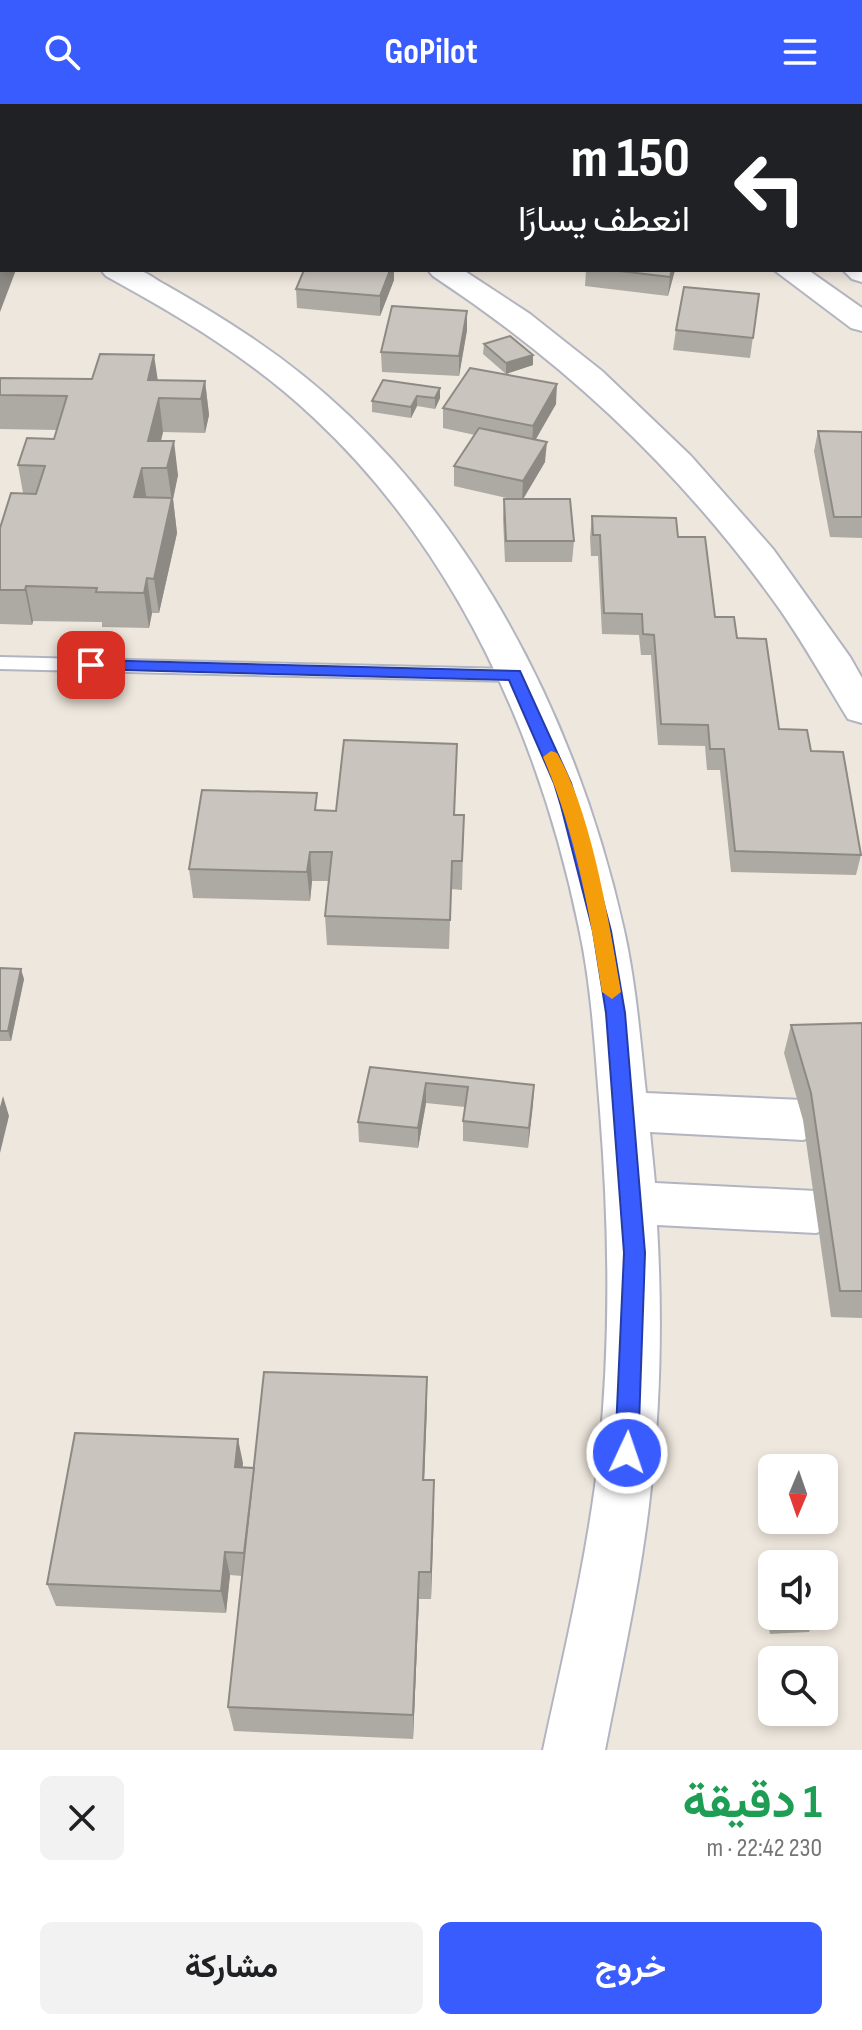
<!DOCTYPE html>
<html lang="ar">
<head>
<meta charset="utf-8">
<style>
	body { margin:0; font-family:"Sofia Sans Condensed",Vazirmatn,sans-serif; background:#f2f2f2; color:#202124; direction:rtl; height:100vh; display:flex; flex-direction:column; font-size:30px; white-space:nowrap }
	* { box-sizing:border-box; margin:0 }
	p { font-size:26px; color:#757577 }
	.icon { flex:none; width:44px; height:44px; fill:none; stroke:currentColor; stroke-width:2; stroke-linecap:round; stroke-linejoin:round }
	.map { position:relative; height:1646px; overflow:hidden; direction:ltr }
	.side { display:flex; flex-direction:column; background:#fff; flex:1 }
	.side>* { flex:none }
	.top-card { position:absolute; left:0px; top:0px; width:862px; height:168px; box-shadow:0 4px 12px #0003; direction:rtl; background:#202124; color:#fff; overflow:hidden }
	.needle { width:52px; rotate:182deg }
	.tools { position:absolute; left:758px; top:1350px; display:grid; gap:16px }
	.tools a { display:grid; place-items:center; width:80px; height:80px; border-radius:12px; background:#fff; box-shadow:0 4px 12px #0003; font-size:40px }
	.pin { position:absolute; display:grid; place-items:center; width:68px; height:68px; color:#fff; margin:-34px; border-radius:16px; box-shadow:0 4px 12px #0006 }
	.me { position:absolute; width:88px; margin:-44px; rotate:3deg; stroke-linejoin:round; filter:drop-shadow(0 0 6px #0008) }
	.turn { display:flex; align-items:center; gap:28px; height:168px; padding:0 40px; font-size:36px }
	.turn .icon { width:104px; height:104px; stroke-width:2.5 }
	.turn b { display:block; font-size:56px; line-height:68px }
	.round { display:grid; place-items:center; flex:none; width:84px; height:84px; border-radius:12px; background:#f2f2f2 }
	.summary { display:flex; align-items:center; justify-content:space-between; height:136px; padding:0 40px }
	h1 { font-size:48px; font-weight:700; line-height:60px; color:#1e9e55 }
	.primary-button { display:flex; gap:16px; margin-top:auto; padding:16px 40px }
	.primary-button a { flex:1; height:92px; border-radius:12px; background:#395cff; color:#fff; font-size:32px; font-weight:700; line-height:92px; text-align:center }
	.primary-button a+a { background:#f2f2f2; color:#202124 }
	header { display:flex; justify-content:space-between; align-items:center; height:104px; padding:0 40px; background:#395cff; color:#fff; font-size:36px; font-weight:700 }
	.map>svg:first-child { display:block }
	.green { fill:#b2e698 }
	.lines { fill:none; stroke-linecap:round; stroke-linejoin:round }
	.service-casing { stroke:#b2b4c0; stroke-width:4 }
	.minor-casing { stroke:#b2b4c0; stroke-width:4 }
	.service { fill:#fff; fill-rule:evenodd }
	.minor { fill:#fff; fill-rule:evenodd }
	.wall { fill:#ada9a3 }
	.shaded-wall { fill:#8d8984 }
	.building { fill:#c9c4bd; stroke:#8d8984; stroke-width:2 }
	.route { fill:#395cff; stroke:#253ca6; stroke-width:2 }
	.slow { fill:#f59e0b }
</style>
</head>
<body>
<header><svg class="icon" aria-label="menu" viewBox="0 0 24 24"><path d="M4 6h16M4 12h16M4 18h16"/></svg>GoPilot<svg class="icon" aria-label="search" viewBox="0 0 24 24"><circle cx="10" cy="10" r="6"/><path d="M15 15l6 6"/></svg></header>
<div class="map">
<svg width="862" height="1646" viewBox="0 0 862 1646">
	<rect width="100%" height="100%" fill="#eee7dd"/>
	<polygon class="green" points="599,0 862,0 862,136 860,2"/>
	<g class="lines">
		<defs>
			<polygon id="service" points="0,553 514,565 524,571 514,577 0,565"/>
			<g id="minor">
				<polygon points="56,0 86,0 88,2 58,2"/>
				<polygon points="460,0 490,0 492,2 462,2"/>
				<polygon points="535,0 564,0 566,2 537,2"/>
				<rect x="0" y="103" width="2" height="17"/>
				<polygon points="860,158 862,158 862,178 852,175 843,166 860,166"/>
				<path d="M101,166C112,166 127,163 138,166C147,168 156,176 164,180C194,197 224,215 252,234C452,368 573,597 624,826C636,880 640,934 646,989L803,996L820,1002L827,1016L820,1030L803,1036L650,1028L655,1079L816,1087L834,1093L841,1108L834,1123L816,1129L657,1121C662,1208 661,1296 651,1383C642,1471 622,1559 605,1646H543C564,1548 588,1450 599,1350C611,1236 609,1121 600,1007C595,947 592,884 579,824C540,634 457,447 313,313C252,255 179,212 106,172Z"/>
				<path d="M428,166H463L530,210L602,267L691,352L773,445L850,553L862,574V619L848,615C826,579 805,542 781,507C686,373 570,262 433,172Z"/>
				<polygon points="774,166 808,166 862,204 862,227 851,224"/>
			</g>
		</defs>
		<use href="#service" class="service-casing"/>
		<use href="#minor" class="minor-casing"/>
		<use href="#service" class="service"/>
		<use href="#minor" class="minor"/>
	</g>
	<g class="wall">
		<rect x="256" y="0" width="76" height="2"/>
		<polygon points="586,166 675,166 668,192 585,182"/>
		<polygon points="394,176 380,212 297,204 296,185"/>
		<polygon points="759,190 750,254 673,246 676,226"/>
		<polygon points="467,226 459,272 382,268 381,248"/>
		<polygon points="484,240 533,251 533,261 506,270 483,250"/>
		<polygon points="0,274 205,277 209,311 205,329 163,328 161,337 178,371 173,395 177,429 159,509 152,509 149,524 102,523 102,518 33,517 32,521 0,520 0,424 23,389 18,361 54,335 57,326 0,325"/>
		<polygon points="440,284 440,294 435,305 417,302 411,314 372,308 372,297"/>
		<polygon points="556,300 535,336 545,358 523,395 574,437 572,458 505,458 503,415 504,395 511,395 454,382 454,362 475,331 443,324 443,304"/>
		<polygon points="818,327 862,328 862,434 830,433 814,347"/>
		<polygon points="592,412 678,433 715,513 737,534 779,625 811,647 861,751 856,771 731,768 720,666 707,666 705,642 658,641 651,551 641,551 639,531 602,530 598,452 591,452 590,433"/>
		<polygon points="318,706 464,711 462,786 451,785 449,845 327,841 325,812 329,777 312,777 310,797 193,794 189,765"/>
		<polygon points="0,864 24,875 11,937 0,937"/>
		<polygon points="862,919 862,1214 831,1213 803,1016 784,949 791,921"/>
		<polygon points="370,963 534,981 528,1044 463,1037 463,1017 465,1003 426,999 418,1044 359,1038 358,1018"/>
		<polygon points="427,1273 424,1376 434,1376 431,1495 419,1495 413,1635 234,1627 228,1603 242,1472 230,1471 226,1509 56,1502 47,1480 243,1359 242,1363 254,1364"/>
		<polygon points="765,1483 813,1519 809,1528 770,1530 762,1491"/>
	</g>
	<g class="shaded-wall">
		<polygon points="163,0 217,0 217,2 145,2"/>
		<polygon points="2,154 2,166 16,166 0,208 0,159"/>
		<polygon points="390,166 394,166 394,176 380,212 380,192"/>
		<polygon points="672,166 675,166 668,192 670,173"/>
		<polygon points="467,207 467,226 459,272 459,252"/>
		<polygon points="154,251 159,284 148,276"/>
		<polygon points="533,251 533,261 506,270 506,259"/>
		<polygon points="205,277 209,311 205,329 201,295"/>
		<polygon points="557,280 556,300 532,342 533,322"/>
		<polygon points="440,284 440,294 435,305 435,294"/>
		<polygon points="417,292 417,302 411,314 411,303"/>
		<polygon points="159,294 163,328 154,364 148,337"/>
		<polygon points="174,337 178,371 173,395 177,429 159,509 154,475 172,398 167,364"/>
		<polygon points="547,338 545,358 522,397 523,377"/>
		<polygon points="142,364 147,398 134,393"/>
		<polygon points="147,474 152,509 149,524 144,489"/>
		<polygon points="26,482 33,517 32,521 25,486"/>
		<polygon points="310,748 312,777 310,797 307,768"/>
		<polygon points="21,865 24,875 11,937 8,927"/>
		<polygon points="426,979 426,999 418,1044 418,1024"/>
		<polygon points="534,981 533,1001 528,1044 529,1024"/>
		<polygon points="3,992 9,1012 0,1049 0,1003"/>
		<polygon points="427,1273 427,1303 423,1405 423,1376"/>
		<polygon points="238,1335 243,1359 240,1387 235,1363"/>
		<polygon points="434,1376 434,1405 431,1495 431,1468"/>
		<polygon points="225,1448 230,1471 226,1509 221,1487"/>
		<polygon points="419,1468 419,1495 413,1635 413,1611"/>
	</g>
	<g class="building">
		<polygon points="0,0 23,0 23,2 2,2 2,5 0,6"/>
		<polygon points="132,0 163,0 145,2 133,2"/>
		<polygon points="412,0 412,2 347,1 393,0"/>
		<polygon points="0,10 2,10 2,38 0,29"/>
		<polygon points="0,125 2,125 2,154 0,159"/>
		<polygon points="304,166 390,166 380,192 296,185"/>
		<polygon points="611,166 672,166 670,173"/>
		<polygon points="684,183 759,190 753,234 676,226"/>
		<polygon points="392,202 467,207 459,252 381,248"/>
		<polygon points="510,232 533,251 506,259 484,240"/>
		<polygon points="100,250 154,251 148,276 205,277 201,295 159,294 148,337 174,337 167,364 142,364 134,393 172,394 154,475 147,474 144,489 96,488 97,484 26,482 25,486 0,486 0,424 11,389 36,390 45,362 18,361 27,334 54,335 67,292 0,291 0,274 92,275"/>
		<polygon points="470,264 557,280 533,322 443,304"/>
		<polygon points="383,276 440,284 435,294 417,292 411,303 372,297"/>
		<polygon points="479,324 547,338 523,377 454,362"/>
		<polygon points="818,327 862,328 862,413 834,413"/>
		<polygon points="504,395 570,395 574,437 506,437"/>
		<polygon points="592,412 676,414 678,433 705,433 715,513 734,513 737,534 766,535 779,625 807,626 811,647 843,648 861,751 735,747 724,645 710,645 708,621 661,620 654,531 643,530 642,510 604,509 600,431 593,431"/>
		<polygon points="344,636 457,640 454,711 464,711 462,757 452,757 450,816 325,812 332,748 310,748 307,768 189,765 202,686 317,689 315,706 336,707"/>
		<polygon points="0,864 21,865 8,927 0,927"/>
		<polygon points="862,919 862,1187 840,1187 811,989 791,921"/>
		<polygon points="370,963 534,981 529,1024 463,1017 468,983 426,979 418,1024 358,1018"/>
		<polygon points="264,1268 427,1273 423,1376 434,1376 431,1468 419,1468 413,1611 228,1603"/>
		<polygon points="75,1329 238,1335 235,1363 254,1364 244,1449 225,1448 221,1487 47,1480"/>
		<polygon points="772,1482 772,1512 811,1512 813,1519 773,1522 765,1483"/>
	</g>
	<polygon class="route" points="91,556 520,567 571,679 578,702 611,827 625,909 645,1149 638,1349 635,1356 627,1360 618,1356 615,1349 624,1149 606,909 593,827 561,702 554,679 509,576 85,565 83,561"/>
	<path class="slow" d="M551,647L557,649C592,710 609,818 621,888L612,895L602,888C590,809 575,727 543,653Z"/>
</svg>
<div class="tools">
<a><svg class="needle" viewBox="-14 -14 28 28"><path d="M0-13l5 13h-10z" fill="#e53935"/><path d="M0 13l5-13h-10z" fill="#757577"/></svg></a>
<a><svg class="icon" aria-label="sound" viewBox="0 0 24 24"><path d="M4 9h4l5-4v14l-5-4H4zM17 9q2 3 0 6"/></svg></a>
<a><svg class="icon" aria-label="search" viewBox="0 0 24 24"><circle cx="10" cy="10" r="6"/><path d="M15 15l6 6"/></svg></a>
</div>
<div class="pin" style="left:91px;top:561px;background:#d93025"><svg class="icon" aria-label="arrive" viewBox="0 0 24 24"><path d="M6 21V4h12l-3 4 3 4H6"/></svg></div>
<svg class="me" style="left:627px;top:1349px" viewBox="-20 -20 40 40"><circle r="17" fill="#395cff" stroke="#fff" stroke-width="3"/><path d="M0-11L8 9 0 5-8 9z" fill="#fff"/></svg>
<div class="top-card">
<div class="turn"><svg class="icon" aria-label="left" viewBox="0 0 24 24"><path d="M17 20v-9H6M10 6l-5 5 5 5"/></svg><div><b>150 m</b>انعطف يسارًا</div></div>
</div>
</div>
<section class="side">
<div class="summary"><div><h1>1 دقيقة</h1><p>230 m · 22:42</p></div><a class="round"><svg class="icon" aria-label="close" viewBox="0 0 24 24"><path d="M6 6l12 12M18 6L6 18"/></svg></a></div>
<div class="primary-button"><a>خروج</a><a>مشاركة</a></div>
</section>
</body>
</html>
